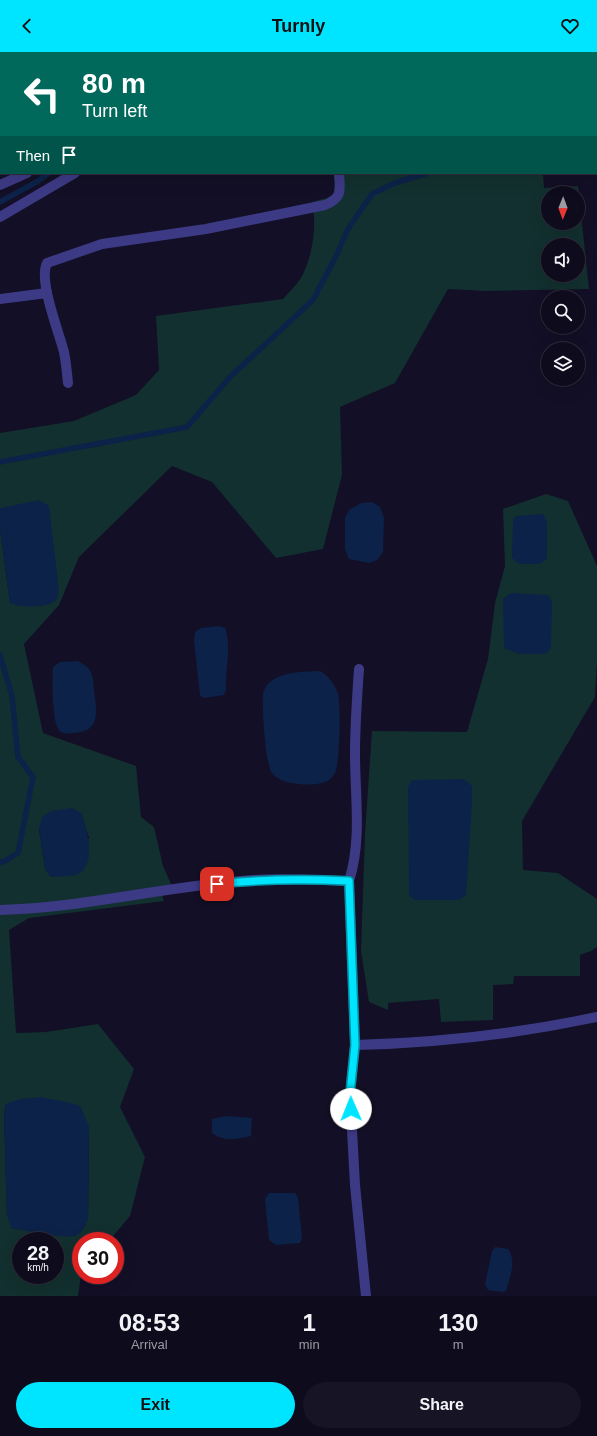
<!DOCTYPE html>
<html lang="en">
<head>
<meta charset="utf-8">
<style>
	body { margin:0; font-family:Arial,sans-serif; background:#171425; color:#f1f3f6; height:100vh; display:flex; flex-direction:column; font-size:15px; white-space:nowrap }
	* { box-sizing:border-box; margin:0 }
	p { font-size:13px; color:#9b9ba3 }
	.icon { flex:none; width:22px; height:22px; fill:none; stroke:currentColor; stroke-width:2; stroke-linecap:round; stroke-linejoin:round }
	.map { position:relative; height:1244px; overflow:hidden }
	.sheet { display:flex; flex-direction:column; background:#0e0b1c; flex:1 }
	.sheet>* { flex:none }
	.top-card { position:absolute; left:0px; top:0px; width:597px; height:122px; box-shadow:0 4px 16px #0002,0 0 0 1px #2e2b3b; background:#00695c; color:#fff; overflow:hidden }
	.needle { width:26px; rotate:181deg }
	.buttons { position:absolute; left:541px; top:134px; display:grid; gap:8px }
	.buttons a { display:grid; place-items:center; width:44px; height:44px; border-radius:50%; background:#0e0b1c; box-shadow:0 4px 16px #0002,0 0 0 1px #2e2b3b; font-size:20px }
	.speed { position:absolute; left:12px; top:1180px; display:flex; gap:8px; font-size:20px; font-weight:700; text-align:center }
	.speed>* { display:grid; place-content:center; width:52px; height:52px; border-radius:50%; background:#0e0b1c; box-shadow:0 4px 16px #0002,0 0 0 1px #2e2b3b; line-height:1 }
	.speed small { font-size:10px; font-weight:400 }
	.speed .limit { border:6px solid #d22; background:#fff; color:#111 }
	.pin { position:absolute; display:grid; place-items:center; width:34px; height:34px; color:#fff; margin:-17px; border-radius:8px; box-shadow:0 2px 6px #0006 }
	.me { position:absolute; width:44px; margin:-22px; rotate:359deg; stroke-linejoin:round; filter:drop-shadow(0 0 3px #0008) }
	.turn { display:flex; align-items:center; gap:14px; height:84px; padding:0 16px; font-size:18px }
	.turn .icon { width:52px; height:52px; stroke-width:2.5 }
	.turn b { display:block; font-size:28px; line-height:34px }
	.then { display:flex; align-items:center; height:38px; padding:0 16px; background:#0003; gap:8px; font-size:15px }
	.eta { display:flex; justify-content:space-evenly; align-items:center; height:68px; text-align:center }
	.eta b { font-size:24px; font-weight:700; line-height:28px }
	.cta { display:flex; gap:8px; margin-top:auto; padding:8px 16px }
	.cta a { flex:1; height:46px; border-radius:24px; background:#00e5ff; color:#111; font-size:16px; font-weight:700; line-height:46px; text-align:center }
	.cta a+a { background:#171425; color:#f1f3f6 }
	header { display:flex; justify-content:space-between; align-items:center; height:52px; padding:0 16px; background:#00e5ff; color:#111; font-size:18px; font-weight:700 }
	.map>svg:first-child { display:block }
	.green { fill:#12302f; fill-rule:evenodd }
	.water { fill:#0c2248 }
	.lines { fill:none; stroke-linecap:round; stroke-linejoin:round }
	.stream { stroke:#0c2248; stroke-width:5.5 }
	.minor { stroke:#3d3a85; stroke-width:10 }
	.route-casing { stroke:#0095a6; stroke-width:10 }
	.route { stroke:#00e5ff; stroke-width:7 }
</style>
</head>
<body>
<header><svg class="icon" aria-label="back" viewBox="0 0 24 24"><path d="M15 5l-7 7 7 7"/></svg>Turnly<svg class="icon" aria-label="heart" viewBox="0 0 24 24"><path d="M12 20l-8-8c-3-5 5-10 8-4 3-6 11-1 8 4z"/></svg></header>
<div class="map">
<svg width="597" height="1244" viewBox="0 0 597 1244">
	<rect width="100%" height="100%" fill="#130f26"/>
	<g class="green">
		<path d="M334,121H543L544,136L578,134L589,237L485,239L448,237L395,331L340,355L342,423L323,497L276,506L212,430L172,414L79,505L59,553L24,592L43,681L136,714L141,765L154,775L163,814L171,832L162,843L164,849L29,866L9,878L16,981L46,980L98,972L134,1017L120,1055L145,1105L130,1164L109,1189H81V1223L78,1244H0V477L10,551C23,555 45,556 56,548L1,456L0,457V381L74,369L136,343L159,318L156,264L283,247C290,239 300,230 304,220C313,199 317,173 312,150L327,146L333,143L335,134ZM548,141H578V171H548ZM548,193H578V223H548ZM81,761L89,786L51,825L45,817L39,777ZM6,1052L80,1054L89,1076L88,1168L75,1184H62L12,1176L7,1162L4,1063ZM21,1189H55V1223H21Z"/>
		<polygon points="546,442 568,449 597,514 597,609 595,645 522,769 523,818 558,821 597,847 597,895 591,899 580,903 580,924 514,924 513,932 493,933 493,968 441,970 439,947 388,951 388,958 369,950 361,899 365,781 372,679 467,680 488,607 495,551 505,514 503,457"/>
	</g>
	<g class="water">
		<path d="M39,448L49,454L59,539C58,542 58,546 56,548C50,556 18,556 10,551L0,477V457L1,456Z"/>
		<polygon points="372,450 380,455 384,466 383,500 377,508 369,511 349,507 345,497 345,466 349,458 361,451"/>
		<polygon points="543,462 547,469 547,507 539,512 519,512 512,506 513,468 516,464"/>
		<polygon points="511,541 548,543 552,549 551,596 546,602 519,602 504,596 503,547"/>
		<path d="M220,574L225,576C232,596 225,618 226,638L224,643L204,646L200,643L194,589L195,580L201,576Z"/>
		<path d="M78,609C93,617 93,623 94,639C97,660 101,680 73,681C68,682 62,682 59,678C52,670 52,626 53,615L60,610Z"/>
		<path d="M320,619C328,623 335,633 338,642C341,654 340,710 335,721C334,723 331,727 329,728C320,734 301,733 291,731C285,730 275,726 272,721C265,711 262,656 263,643C263,639 267,632 270,630C283,619 304,620 320,619Z"/>
		<polygon points="464,727 472,734 472,751 466,843 459,848 414,848 409,842 408,735 412,728"/>
		<path d="M72,756L81,761C87,776 98,815 76,823C68,825 59,824 51,825L45,817L39,777L42,765L51,759Z"/>
		<path d="M41,1045L71,1051L80,1054L89,1075L88,1168C85,1174 82,1182 74,1184C63,1187 25,1178 11,1176L7,1162L4,1063L6,1052L20,1047Z"/>
		<path d="M226,1064L252,1066L251,1084C238,1087 223,1090 212,1081V1067Z"/>
		<polygon points="269,1141 295,1141 298,1146 302,1186 300,1191 276,1193 269,1188 265,1147"/>
		<path d="M495,1195L508,1197C517,1209 510,1225 506,1239L502,1240L488,1238L485,1232L492,1199Z"/>
	</g>
	<g class="lines">
		<g class="stream">
			<polyline points="187,1 188,0"/>
			<polyline points="596,36 597,36"/>
			<polyline points="0,150 38,129 49,121"/>
			<polyline points="0,410 187,375 231,324 313,248 336,204 348,177 372,142 395,131 428,121"/>
			<polyline points="0,603 12,644 18,705 33,725 18,801 3,810 0,810"/>
		</g>
		<g class="minor">
			<polyline points="156,1 156,0"/>
			<polyline points="199,1 200,0"/>
			<polyline points="0,133 27,121"/>
			<polyline points="0,165 75,121"/>
			<polyline points="0,247 47,241"/>
			<path d="M68,331C67,321 66,310 64,300C59,280 38,228 47,211L102,192L206,177L325,153C343,145 340,139 339,121"/>
			<path d="M349,829C362,789 355,744 355,702C355,674 357,645 359,617"/>
			<path d="M0,858C86,856 169,833 254,828C286,826 318,828 349,829L355,993C436,991 517,982 597,965"/>
			<polyline points="355,993 350,1042 355,1133 366,1244"/>
		</g>
	</g>
	<g class="lines">
		<defs>
			<path id="route" d="M217,832C262,827 303,827 349,829L355,993L350,1042L351,1057"/>
		</defs>
		<use href="#route" class="route-casing"/>
		<use href="#route" class="route"/>
	</g>
</svg>
<div class="buttons">
<a><svg class="needle" viewBox="-14 -14 28 28"><path d="M0-13l5 13h-10z" fill="#e53935"/><path d="M0 13l5-13h-10z" fill="#9b9ba3"/></svg></a>
<a><svg class="icon" aria-label="sound" viewBox="0 0 24 24"><path d="M4 9h4l5-4v14l-5-4H4zM17 9q2 3 0 6"/></svg></a>
<a><svg class="icon" aria-label="search" viewBox="0 0 24 24"><circle cx="10" cy="10" r="6"/><path d="M15 15l6 6"/></svg></a>
<a><svg class="icon" aria-label="layers" viewBox="0 0 24 24"><path d="M12 4l9 5-9 5-9-5zM3 14l9 5 9-5"/></svg></a>
</div>
<div class="speed"><div>28<small>km/h</small></div><div class="limit">30</div></div>
<div class="pin" style="left:217px;top:832px;background:#d93025"><svg class="icon" aria-label="arrive" viewBox="0 0 24 24"><path d="M6 21V4h12l-3 4 3 4H6"/></svg></div>
<svg class="me" style="left:351px;top:1057px" viewBox="-20 -20 40 40"><circle r="19" fill="#fff"/><path d="M0-13L10 11 0 6-10 11z" fill="#00e5ff"/></svg>
<div class="top-card">
<div class="turn"><svg class="icon" aria-label="left" viewBox="0 0 24 24"><path d="M17 20v-9H6M10 6l-5 5 5 5"/></svg><div><b>80 m</b>Turn left</div></div>
<div class="then">Then<svg class="icon" aria-label="arrive" viewBox="0 0 24 24"><path d="M6 21V4h12l-3 4 3 4H6"/></svg></div>
</div>
</div>
<section class="sheet">
<div class="eta">
<div><b>08:53</b><p>Arrival</p></div>
<div><b>1</b><p>min</p></div>
<div><b>130</b><p>m</p></div>
</div>
<div class="cta"><a>Exit</a><a>Share</a></div>
</section>
</body>
</html>
